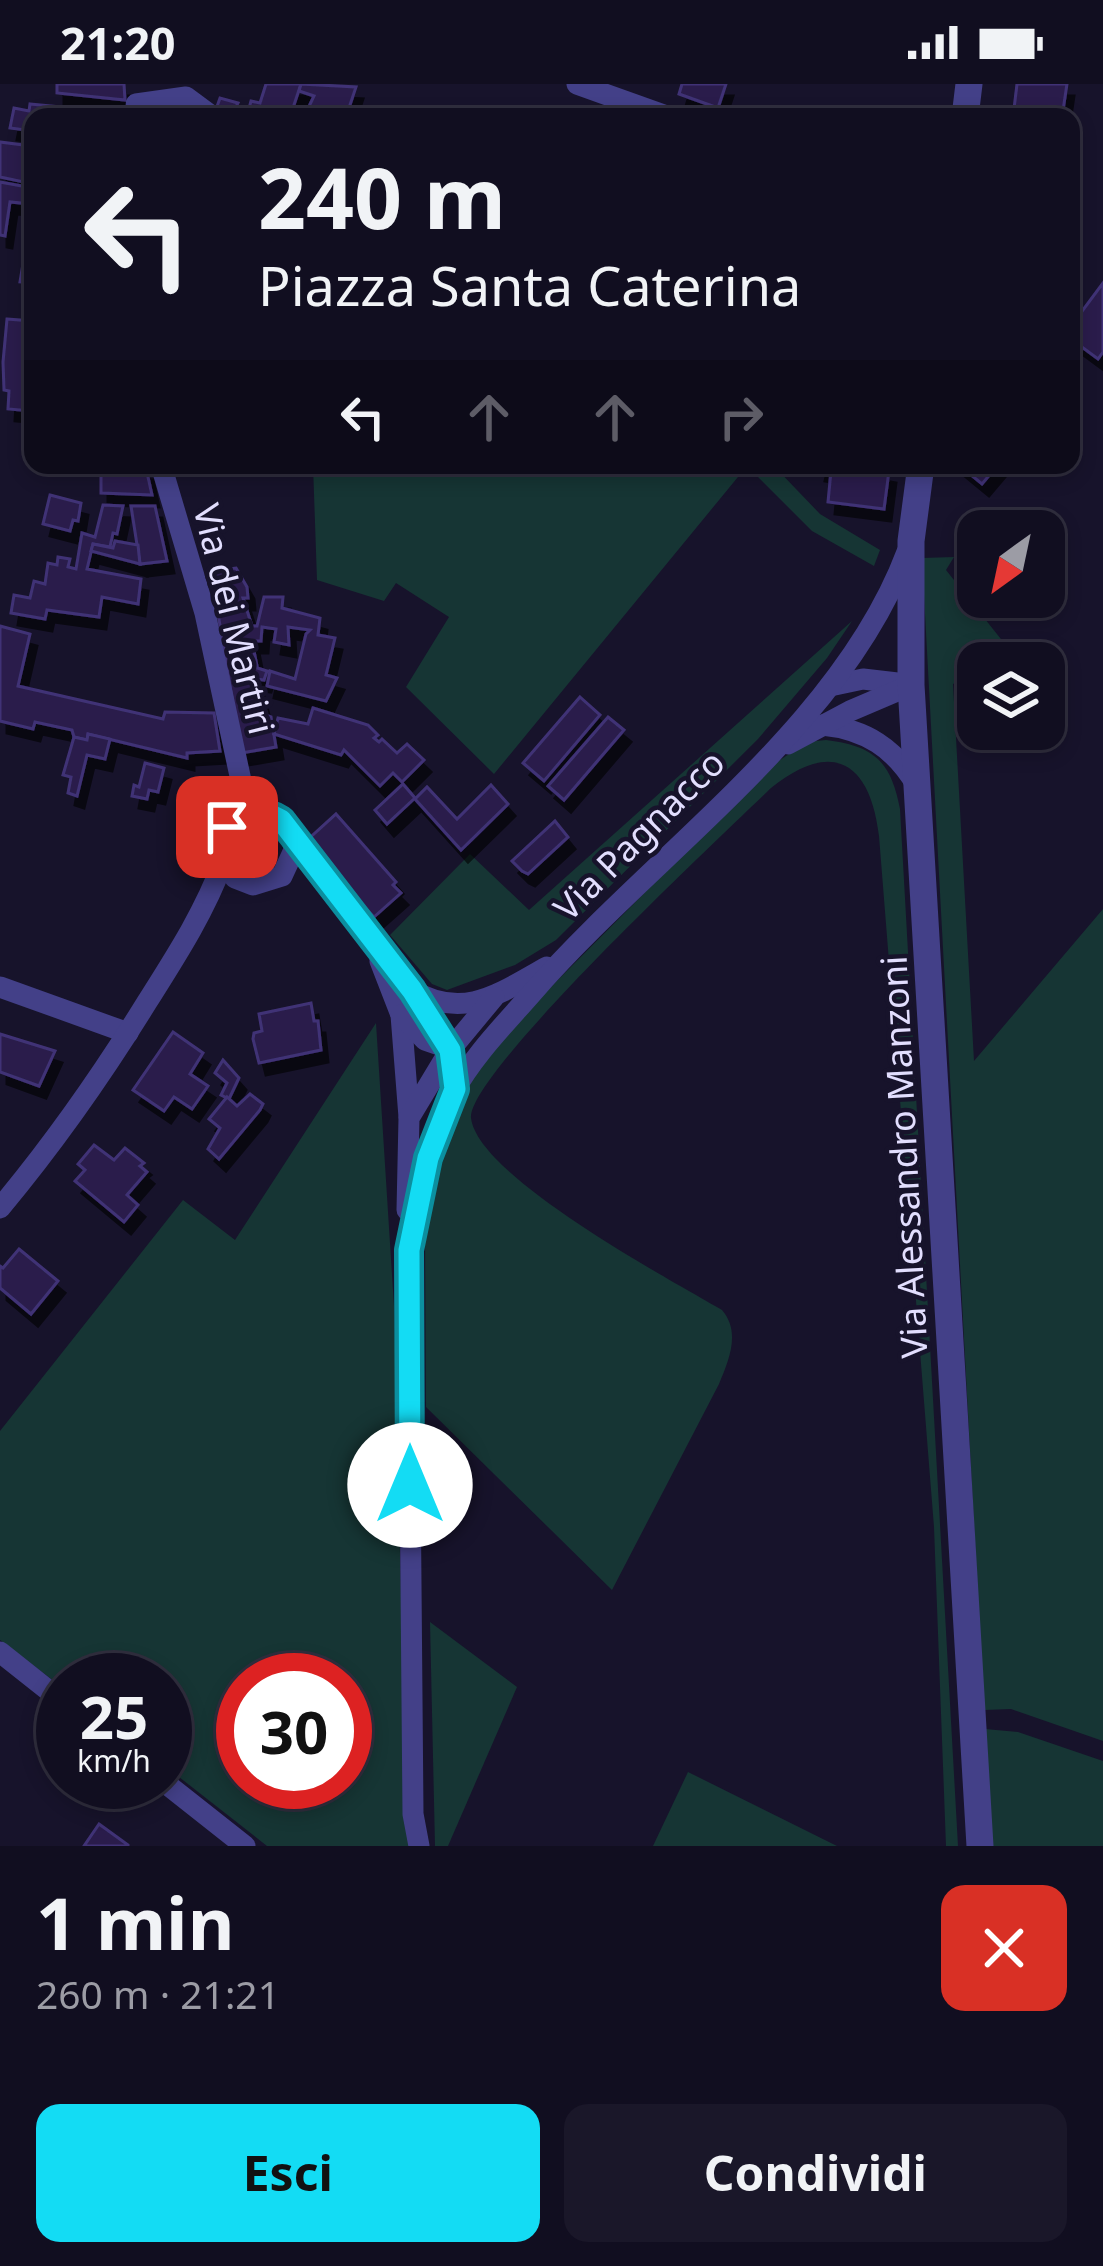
<!DOCTYPE html>
<html lang="it">
<head>
<meta charset="utf-8">
<style>
	body { margin:0; font-family:"Noto Sans",sans-serif; background:#1a1729; color:#f1f3f6; height:100vh; display:flex; flex-direction:column; font-size:45px; white-space:nowrap }
	* { box-sizing:border-box; margin:0 }
	p { font-size:39px; color:#9c9ca5 }
	.icon { flex:none; width:66px; height:66px; fill:none; stroke:currentColor; stroke-width:2; stroke-linecap:round; stroke-linejoin:round }
	.map { position:relative; height:1762px; overflow:hidden }
	.sheet { display:flex; flex-direction:column; background:#110e20; flex:1 }
	.sheet>* { flex:none }
	.guide { position:absolute; left:24px; top:24px; width:1056px; height:366px; border-radius:24px; box-shadow:0 6px 18px #0003,0 0 0 3px #302e3e; background:#110e20; color:#f1f3f6; overflow:hidden }
	.needle { width:78px; rotate:213deg }
	.fabs { position:absolute; left:957px; top:426px; display:grid; gap:24px }
	.fabs a { display:grid; place-items:center; width:108px; height:108px; border-radius:24px; background:#110e20; box-shadow:0 6px 18px #0003,0 0 0 3px #302e3e; font-size:60px }
	.speed { position:absolute; left:36px; top:1569px; display:flex; gap:24px; font-size:60px; font-weight:700; text-align:center }
	.speed>* { display:grid; place-content:center; width:156px; height:156px; border-radius:50%; background:#110e20; box-shadow:0 6px 18px #0003,0 0 0 3px #302e3e; line-height:1 }
	.speed small { font-size:30px; font-weight:400 }
	.speed .limit { border:18px solid #d22; background:#fff; color:#111 }
	.pin { position:absolute; display:grid; place-items:center; width:102px; height:102px; color:#fff; margin:-51px; border-radius:24px; box-shadow:0 6px 18px #0006 }
	.me { position:absolute; width:132px; margin:-66px; rotate:0deg; stroke-linejoin:round; filter:drop-shadow(0 0 9px #0008) }
	.turn { display:flex; align-items:center; gap:42px; height:252px; padding:0 36px; font-size:54px }
	.turn .icon { width:156px; height:156px; stroke-width:2.5 }
	.turn b { display:block; font-size:84px; line-height:102px }
	.lanes { display:flex; align-items:center; height:114px; padding:0 36px; background:#0003; justify-content:center; gap:60px; direction:ltr }
	.lanes .off { opacity:.35 }
	.round { display:grid; place-items:center; flex:none; width:126px; height:126px; border-radius:24px; background:#1a1729 }
	.head { display:flex; align-items:center; justify-content:space-between; height:204px; padding:0 36px }
	h1 { font-size:72px; font-weight:700; line-height:90px }
	.button { display:flex; gap:24px; margin-top:auto; padding:24px 36px }
	.button a { flex:1; height:138px; border-radius:24px; background:#13dcf4; color:#111; font-size:48px; font-weight:700; line-height:138px; text-align:center }
	.button a+a { background:#1a1729; color:#f1f3f6 }
	.status { display:flex; justify-content:space-between; align-items:center; height:84px; padding:0 60px; background:#110e20; direction:ltr }
	.status svg { height:33px; fill:currentColor }
	.map>svg:first-child { display:block }
	.green { fill:#163534; fill-rule:evenodd }
	.building { fill:#291f4b; stroke:#403376; stroke-width:3; filter:url(#shadow) }
	.lines { fill:none; stroke-linecap:round; stroke-linejoin:round }
	.minor { stroke:#434088; stroke-width:21 }
	.tertiary { stroke:#434088; stroke-width:27 }
	.route-casing { stroke:#0c8f9f; stroke-width:30 }
	.route { stroke:#13dcf4; stroke-width:21 }
	.labels { text-anchor:middle; stroke-width:9; stroke-linejoin:round; paint-order:stroke }
	.street-label { font-size:36px; fill:#e2defe; stroke:#17132b }
</style>
</head>
<body>
<div class="status"><b>21:20</b><svg viewBox="0 0 49 12"><path d="M0 12V9h3v3zM5 12V6h3v6zM10 12V3h3v9zM15 12V0h3v12zM26 1h20v11H26zM47 4h2v5h-2z"/></svg></div>
<div class="map">
<svg width="1103" height="1762" viewBox="0 0 1103 1762">
	<defs>
		<filter id="shadow"><feDropShadow dx="7" dy="12" stdDeviation="0" flood-color="#0009"/></filter>
	</defs>
	<rect width="100%" height="100%" fill="#17132b"/>
	<g class="green">
		<polygon points="313,381 773,381 820,430 880,466 874,482 812,447 747,382 494,690 406,603 449,533 396,499 384,517 317,496"/>
		<polygon points="954,473 946,486 1020,579 978,579 978,587 953,600 974,977 1103,825 1103,1657 1011,1625 984,1626 922,474"/>
		<polygon points="852,537 827,574 758,655 556,856 515,881 447,906 432,900 390,851 470,770 529,826"/>
		<path d="M826,656C875,662 891,678 900,725L958,1762H946L934,1443L879,752C870,677 832,655 771,704C726,748 467,989 471,1034C478,1093 671,1196 722,1226C741,1248 729,1276 719,1300L612,1506L426,1323L425,1151L449,1046L474,992L518,936L771,682L807,658Z"/>
		<path d="M376,939L394,1222L405,1675L413,1762H267L165,1682V1596H63V1604L0,1556V1347L183,1116L235,1156ZM243,1596H345V1698H243Z"/>
		<polygon points="430,1538 517,1603 448,1762 435,1762"/>
		<polygon points="985,1645 1018,1648 1103,1677 1103,1762 990,1762"/>
		<polygon points="688,1688 837,1762 653,1762"/>
	</g>
	<g class="building">
		<polygon points="57,0 124,0 125,16 57,9"/>
		<polygon points="266,0 301,0 290,33 214,31 220,14 238,19 235,25 248,28 251,17 260,19"/>
		<polygon points="301,0 356,3 346,33 325,24 320,33 304,33 314,12 299,7"/>
		<polygon points="682,0 726,0 718,24 679,10"/>
		<polygon points="1017,0 1067,0 1062,33 1013,33"/>
		<polygon points="30,20 125,29 125,33 33,33 33,100 0,93 0,58 24,61 26,46 10,44 14,24 29,27"/>
		<polygon points="0,98 33,104 31,120 10,118 5,152 0,151"/>
		<polygon points="30,137 33,137 33,199 20,198"/>
		<polygon points="1103,199 1103,268 1098,275 1071,255 1071,242"/>
		<polygon points="7,235 32,237 30,279 26,280 26,302 33,303 31,327 8,325 9,307 4,306 3,278"/>
		<polygon points="101,381 146,384 152,411 101,409"/>
		<polygon points="819,381 857,381 889,387 884,425 828,418 831,387 818,385"/>
		<polygon points="959,381 998,381 982,400"/>
		<polygon points="50,411 81,419 78,437 73,436 70,447 43,440"/>
		<polygon points="103,421 123,422 117,450 113,449 110,463 93,460 87,485 141,495 138,520 102,513 99,533 47,526 45,535 11,529 14,511 30,514 34,497 45,500 48,479 57,481 58,473 70,475 68,483 76,485 82,449 95,453"/>
		<polygon points="131,422 155,422 167,477 140,480"/>
		<polygon points="115,457 138,461 140,480 91,467 93,460 113,464"/>
		<polygon points="236,484 247,503 248,514 243,514 252,542 257,542 264,513 283,513 282,524 320,534 318,551 335,554 326,591 337,594 326,617 267,602 270,587 295,595 306,550 310,546 288,543 289,561 274,558 276,545 262,543 261,557 252,557 257,582 254,583 267,587 264,596 256,595 265,631 271,633 276,663 241,669 211,487"/>
		<polygon points="0,542 30,550 18,602 163,635 165,628 214,629 220,667 187,669 187,674 88,650 87,656 74,653 72,646 35,638 33,645 0,637"/>
		<polygon points="580,613 600,631 544,697 523,679"/>
		<polygon points="313,624 368,641 378,651 374,654 379,658 382,655 397,669 407,660 424,676 402,698 393,689 380,702 344,666 341,671 274,650 278,634 308,640"/>
		<polygon points="608,633 624,646 564,716 548,702"/>
		<polygon points="88,650 110,655 105,675 87,671 77,712 68,709 71,693 63,691 74,653 87,656"/>
		<polygon points="145,679 164,684 158,708 149,706 147,715 132,712 134,701 139,703"/>
		<polygon points="403,700 415,714 387,740 375,726"/>
		<polygon points="491,701 508,720 461,766 415,715 427,703 457,735"/>
		<polygon points="336,730 396,798 393,801 401,809 374,833 304,759"/>
		<polygon points="555,737 568,753 528,790 522,787 512,777"/>
		<polygon points="311,919 314,937 318,937 321,966 259,979 253,955 254,949 262,947 259,930"/>
		<polygon points="173,948 203,969 190,990 208,1002 192,1025 174,1013 164,1027 133,1006"/>
		<polygon points="0,950 55,967 39,1002 0,988"/>
		<polygon points="223,976 239,994 229,1015 221,1011 227,999 215,989"/>
		<polygon points="250,1010 263,1020 260,1026 219,1075 208,1065 220,1044 209,1035 227,1013 237,1022"/>
		<polygon points="94,1061 114,1076 125,1064 144,1079 140,1082 147,1088 127,1111 138,1121 124,1138 75,1097 85,1086 78,1080"/>
		<polygon points="19,1165 58,1197 31,1230 0,1204 0,1182 3,1184"/>
		<polygon points="99,1740 128,1761 128,1762 84,1762"/>
	</g>
	<g class="lines">
		<g class="minor">
			<polyline points="577,0 669,33"/>
			<polyline points="136,20 186,13 213,33"/>
			<polyline points="161,381 205,529 243,706 259,728"/>
			<polyline points="830,602 863,595 906,600"/>
			<path d="M822,641C865,645 895,664 917,702"/>
			<polyline points="788,660 850,627 911,601"/>
			<path d="M236,734C264,721 290,734 294,766L282,792L253,801L235,794L223,778L222,754L236,734L243,706"/>
			<path d="M293,756L412,906C464,937 500,909 547,883"/>
			<polyline points="380,877 401,931 409,1033"/>
			<polyline points="0,903 128,949"/>
			<polyline points="414,909 450,966 451,975"/>
			<polyline points="401,931 425,956 454,966"/>
			<path d="M0,1124C55,1058 102,991 147,918C176,872 204,829 223,778"/>
			<polyline points="407,1126 409,1034 450,966 494,913"/>
			<polyline points="408,1157 413,1730 419,1762"/>
			<path d="M409,1166C419,1112 428,1059 453,1009C473,972 505,940 532,909C653,770 841,644 907,468"/>
			<polyline points="0,1568 63,1618"/>
			<polyline points="164,1698 245,1762"/>
		</g>
		<g class="tertiary">
			<polyline points="965,33 969,0"/>
			<polyline points="921,381 911,457 911,601 980,1762"/>
		</g>
	</g>
	<g class="lines">
		<defs>
			<path id="route" d="M227,743C244,727 261,724 281,736L412,906L450,966L455,1005L428,1074L409,1166L410,1401"/>
		</defs>
		<use href="#route" class="route-casing"/>
		<use href="#route" class="route"/>
	</g>
	<g class="labels">
		<g class="street-label">
			<text transform="translate(234 535) rotate(76)" y="13">Via dei Martiri</text>
			<text transform="translate(639 751) rotate(-45)" y="13">Via Pagnacco</text>
			<text transform="translate(904 1073) rotate(-93)" y="13">Via Alessandro Manzoni</text>
		</g>
	</g>
</svg>
<div class="fabs">
<a><svg class="needle" viewBox="-14 -14 28 28"><path d="M0-13l5 13h-10z" fill="#e53935"/><path d="M0 13l5-13h-10z" fill="#9c9ca5"/></svg></a>
<a><svg class="icon" aria-label="layers" viewBox="0 0 24 24"><path d="M12 4l9 5-9 5-9-5zM3 14l9 5 9-5"/></svg></a>
</div>
<div class="speed"><div>25<small>km/h</small></div><div class="limit">30</div></div>
<div class="pin" style="left:227px;top:743px;background:#d93025"><svg class="icon" aria-label="arrive" viewBox="0 0 24 24"><path d="M6 21V4h12l-3 4 3 4H6"/></svg></div>
<svg class="me" style="left:410px;top:1401px" viewBox="-20 -20 40 40"><circle r="19" fill="#fff"/><path d="M0-13L10 11 0 6-10 11z" fill="#13dcf4"/></svg>
<div class="guide">
<div class="turn"><svg class="icon" aria-label="left" viewBox="0 0 24 24"><path d="M17 20v-9H6M10 6l-5 5 5 5"/></svg><div><b>240 m</b>Piazza Santa Caterina</div></div>
<div class="lanes"><svg class="icon" aria-label="left" viewBox="0 0 24 24"><path d="M17 20v-9H6M10 6l-5 5 5 5"/></svg><svg class="icon off" aria-label="ahead" viewBox="0 0 24 24"><path d="M12 20V5M6 11l6-6 6 6"/></svg><svg class="icon off" aria-label="ahead" viewBox="0 0 24 24"><path d="M12 20V5M6 11l6-6 6 6"/></svg><svg class="icon off" aria-label="right" viewBox="0 0 24 24"><path d="M7 20v-9h11M14 6l5 5-5 5"/></svg></div>
</div>
</div>
<section class="sheet">
<div class="head"><div><h1>1 min</h1><p>260 m · 21:21</p></div><a class="round" style="background:#d93025;color:#fff"><svg class="icon" aria-label="close" viewBox="0 0 24 24"><path d="M6 6l12 12M18 6L6 18"/></svg></a></div>
<div class="button"><a>Esci</a><a>Condividi</a></div>
</section>
</body>
</html>
